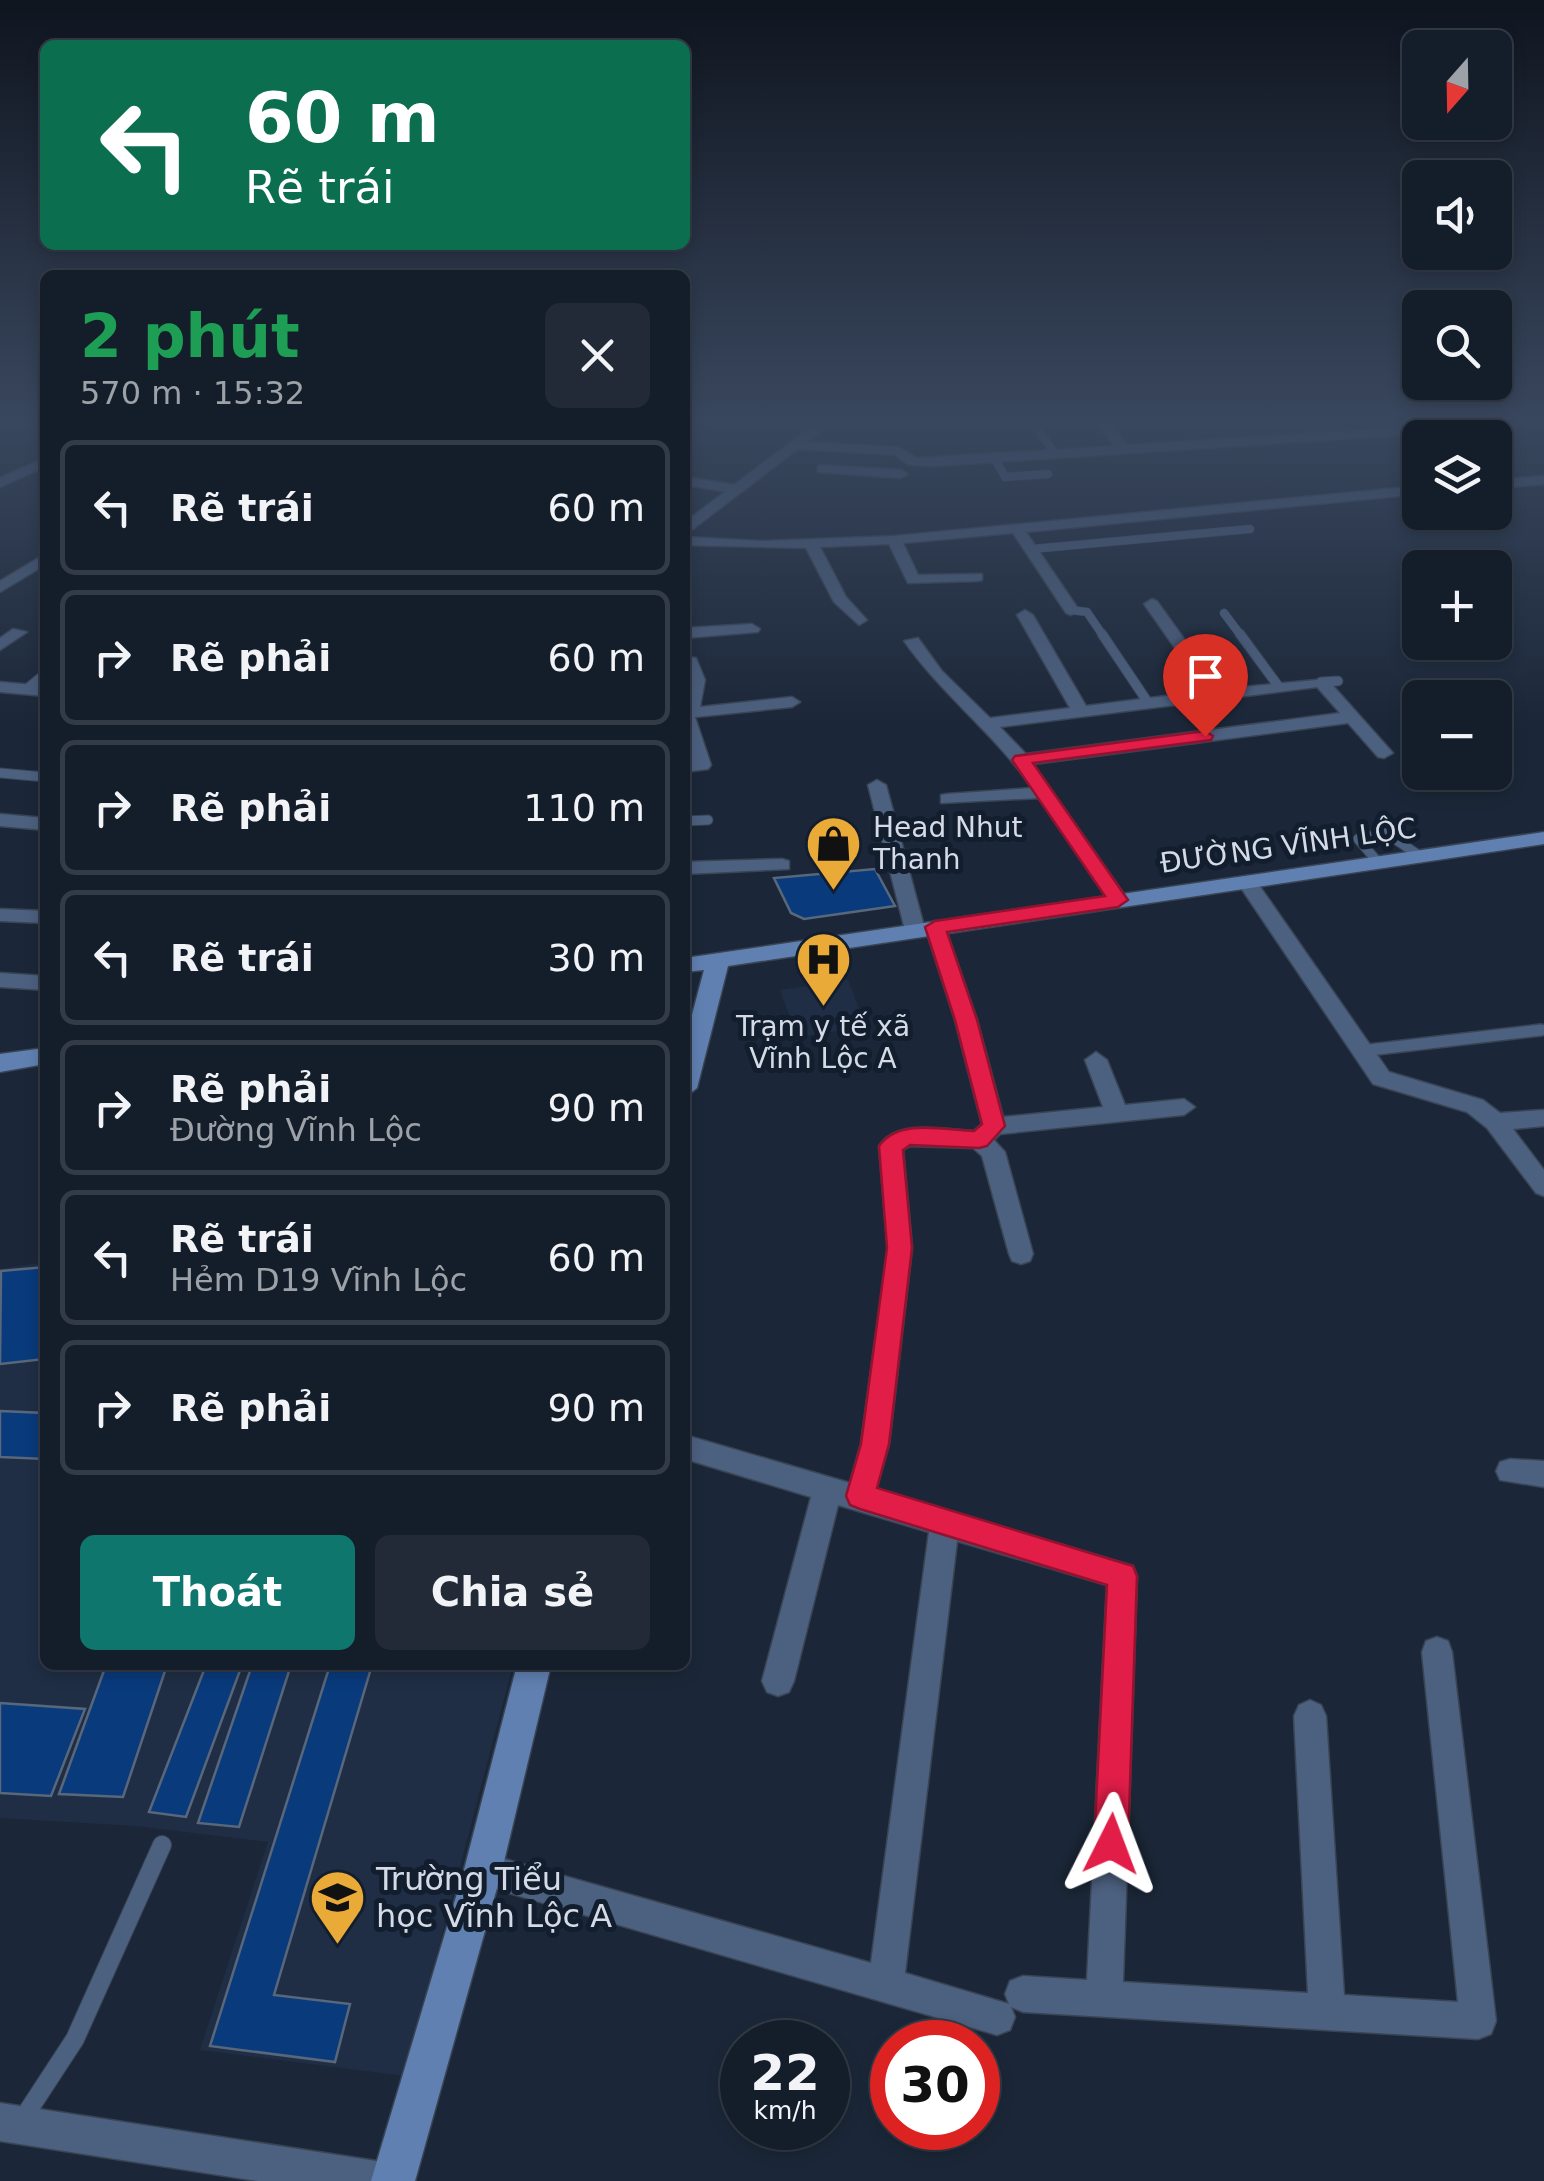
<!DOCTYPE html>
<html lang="vi">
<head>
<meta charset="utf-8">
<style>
	body { margin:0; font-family:"DejaVu Sans",sans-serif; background:#212a36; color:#f1f3f6; height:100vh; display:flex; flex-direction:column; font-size:38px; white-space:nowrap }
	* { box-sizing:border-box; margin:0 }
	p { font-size:32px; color:#9da2a8 }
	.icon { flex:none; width:55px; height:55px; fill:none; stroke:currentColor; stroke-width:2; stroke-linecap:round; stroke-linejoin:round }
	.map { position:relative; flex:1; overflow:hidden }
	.sheet { position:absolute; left:40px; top:270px; width:650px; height:1400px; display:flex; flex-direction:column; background:#141d2a; border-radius:15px; box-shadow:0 5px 15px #0003,0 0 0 2px #333b47 }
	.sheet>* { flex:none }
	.guide { position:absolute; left:40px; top:40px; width:650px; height:210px; border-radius:15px; box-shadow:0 5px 15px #0003,0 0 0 2px #333b47; background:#0b6e4f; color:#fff; overflow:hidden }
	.needle { width:65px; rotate:200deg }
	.controls { position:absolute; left:1402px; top:30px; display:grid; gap:20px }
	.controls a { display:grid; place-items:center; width:110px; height:110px; border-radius:15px; background:#141d2a; box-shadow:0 5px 15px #0003,0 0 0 2px #333b47; font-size:50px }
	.speed { position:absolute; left:720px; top:2020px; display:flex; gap:20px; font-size:50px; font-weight:700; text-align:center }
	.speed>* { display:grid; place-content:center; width:130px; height:130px; border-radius:50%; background:#141d2a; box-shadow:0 5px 15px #0003,0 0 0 2px #333b47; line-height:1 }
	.speed small { font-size:25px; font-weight:400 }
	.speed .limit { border:15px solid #d22; background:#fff; color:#111 }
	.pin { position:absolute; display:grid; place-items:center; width:85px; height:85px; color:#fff; margin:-102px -42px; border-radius:50% 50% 50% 0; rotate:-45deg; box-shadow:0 0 10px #0007 }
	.pin .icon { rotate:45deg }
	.me { position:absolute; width:110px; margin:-55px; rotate:3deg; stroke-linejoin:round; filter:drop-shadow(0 0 8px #0008) }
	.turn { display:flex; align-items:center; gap:35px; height:210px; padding:0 40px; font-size:45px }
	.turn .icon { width:130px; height:130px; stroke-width:2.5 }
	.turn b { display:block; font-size:70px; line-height:85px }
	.round { display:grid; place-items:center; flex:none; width:105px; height:105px; border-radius:15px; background:#212a36 }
	.summary { display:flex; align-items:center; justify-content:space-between; height:170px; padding:0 40px }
	h1 { font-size:60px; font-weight:700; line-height:75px; color:#1e9e55 }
	.primary-button { display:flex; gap:20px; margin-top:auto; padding:20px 40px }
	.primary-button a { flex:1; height:115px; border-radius:15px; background:#0f766e; color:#fff; font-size:40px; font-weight:700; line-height:115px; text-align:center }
	.primary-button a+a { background:#212a36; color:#f1f3f6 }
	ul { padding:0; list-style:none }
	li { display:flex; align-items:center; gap:30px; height:135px; margin:0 20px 15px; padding:0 20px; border:5px solid #333b47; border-radius:15px }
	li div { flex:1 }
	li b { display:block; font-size:38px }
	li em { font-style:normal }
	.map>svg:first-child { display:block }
	.built { fill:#1f2e45 }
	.building { fill:#093a7c; stroke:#59677b; stroke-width:2.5 }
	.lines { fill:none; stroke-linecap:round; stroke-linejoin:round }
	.service-far3-casing { stroke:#394454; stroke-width:9 }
	.service-far2-casing { stroke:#394454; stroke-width:11 }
	.service-far1-casing { stroke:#394454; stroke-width:14 }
	.service-casing { stroke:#394454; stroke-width:20 }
	.minor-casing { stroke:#394454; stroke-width:3 }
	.tertiary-casing { stroke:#394454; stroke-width:3 }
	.secondary-casing { stroke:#394454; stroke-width:3 }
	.service-far3 { stroke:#4c607f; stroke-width:8 }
	.service-far2 { stroke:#4c607f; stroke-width:9 }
	.service-far1 { stroke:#4c607f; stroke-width:11 }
	.service { stroke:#4c607f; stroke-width:18 }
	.minor { fill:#4c607f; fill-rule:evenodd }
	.tertiary { fill:#4c607f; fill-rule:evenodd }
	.secondary { fill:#6080b1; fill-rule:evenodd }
	.route { fill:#e11d48; stroke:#92132f; stroke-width:2.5 }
	.labels { text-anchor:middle; stroke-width:10; stroke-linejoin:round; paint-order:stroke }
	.poi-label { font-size:28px; fill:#d4dbe7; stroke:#121d2e; text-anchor:start }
	.street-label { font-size:28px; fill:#d4dbe7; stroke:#121d2e }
	.near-poi-label { font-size:32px; fill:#d4dbe7; stroke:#121d2e; text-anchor:start }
</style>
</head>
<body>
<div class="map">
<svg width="1544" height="2181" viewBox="0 0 1544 2181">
	<rect width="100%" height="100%" fill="#1b2738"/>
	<g class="built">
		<polygon points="848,980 866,1027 797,1037 780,990"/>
		<polygon points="45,1262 45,1665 513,1665 405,2076 200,2050 268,1842 136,1826 0,1818 0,1269"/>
	</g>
	<g class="building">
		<polygon points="875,869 895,906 804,919 791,913 774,878"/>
		<polygon points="45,1267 45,1359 0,1364 1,1271"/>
		<polygon points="0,1411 45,1413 45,1459 0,1457"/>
		<polygon points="106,1665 167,1665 123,1797 59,1794"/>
		<polygon points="206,1665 242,1665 186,1817 149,1812"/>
		<polygon points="252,1665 291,1665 239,1827 198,1823"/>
		<polygon points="330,1665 372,1665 274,1995 350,2004 335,2062 210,2046"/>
		<polygon points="0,1703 85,1709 51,1796 0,1793"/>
	</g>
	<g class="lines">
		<defs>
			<g id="service-far3">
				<polyline points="1033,423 1054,452"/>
				<polyline points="994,457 1005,477 1048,474"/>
				<polyline points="1032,549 1250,529"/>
				<polyline points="1071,610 1087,612 1104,637"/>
				<polyline points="1224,613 1242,637"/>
			</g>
			<g id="service-far2">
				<polyline points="1102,634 1147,701"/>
				<polyline points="1240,634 1279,687"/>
				<polyline points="1321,682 1338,681"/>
				<polyline points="27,689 45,674"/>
				<polyline points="0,773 45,777"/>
				<polyline points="685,821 708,820"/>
				<polyline points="1377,861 1358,839 1386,833 1420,856"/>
			</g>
			<polyline id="service-far1" points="1360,1051 1541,1030"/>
			<polyline id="service" points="24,2117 75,2039 162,1845"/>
			<g id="minor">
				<polygon points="1097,423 1110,423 1127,445 1467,423 1486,426 1480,430 935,466 909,465 895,455 794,449 788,445 794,441 898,447 917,458 1114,446"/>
				<polygon points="45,458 45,467 0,487 0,478"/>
				<polygon points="823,465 901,470 908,474 901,478 818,472 818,466"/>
				<polygon points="1544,476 1544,484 1495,488 1495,480"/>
				<polygon points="685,477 736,485 743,489 736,493 685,485"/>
				<polygon points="1420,486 1420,494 1026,532 1079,610 1071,615 1066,613 1013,533 903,543 918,575 982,574 982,580 977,581 908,583 889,544 820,547 846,597 867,620 859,625 834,602 806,548 685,545 685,537 762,541 894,536"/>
				<polygon points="45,554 45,565 0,592 0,581"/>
				<path d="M1152,599L1157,601L1220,689L1327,679L1393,753L1384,758L1378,757L1348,723L1033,764L1128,900L1118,906L1111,904L1039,798L941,803V795L947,794L1032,788C995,734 942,695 904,641L918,638L942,671L990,718L1070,708L1017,615L1025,610L1033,615L1086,706L1205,691L1144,604ZM1317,687L1340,713L1026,754L1000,727Z"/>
				<polygon points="752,624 760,629 758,632 685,638 685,628"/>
				<polygon points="13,629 27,632 0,650 0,638"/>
				<polygon points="685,657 696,658 705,680 700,707 792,697 800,702 792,707 695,717 711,765 708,769 685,772 685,762 692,761 685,741 689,680"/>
				<polygon points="0,682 45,686 45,696 0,692"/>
				<polygon points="877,780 886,785 925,930 922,934 915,936 905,930 868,785"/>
				<polygon points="0,814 45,818 45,830 0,826"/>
				<polygon points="782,859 789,861 789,869 685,874 685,862"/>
				<polygon points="1247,876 1254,878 1389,1072 1483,1100 1500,1113 1544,1110 1544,1126 1513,1129 1544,1170 1544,1196 1536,1193 1487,1128 1467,1112 1373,1084 1237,882"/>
				<polygon points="0,909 45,911 45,923 0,921"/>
				<path d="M935,921L945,927L977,1020L1003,1117L1103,1107L1085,1060L1096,1052L1107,1060L1125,1105L1184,1099L1195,1107L1184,1115L1000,1134L994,1140L1005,1152L1033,1254L1030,1261L1021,1264L1012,1261L1009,1254L982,1156L973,1148L910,1146L903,1150L912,1248L889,1444L876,1490L1133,1566L1137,1576L1123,1982L1308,1993L1294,1716L1299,1705L1310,1700L1321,1705L1326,1716L1344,1995L1458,2002L1422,1652L1426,1641L1437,1637L1448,1641L1452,1652L1496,2021L1491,2034L1478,2039L1023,2012L1011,2007L1015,2017L1010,2030L997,2035L471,1882L466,1870L471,1858L483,1853L871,1963L929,1532L838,1505L794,1681L789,1692L778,1696L767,1692L762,1681L811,1497L685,1459V1435L850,1483L861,1444L888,1248L879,1146C898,1118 944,1130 974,1131L982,1124L955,1020L925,927ZM957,1541L1107,1585L1087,1980L1023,1976L1010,1981L1005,1994L1009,2004L905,1973Z"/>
				<polygon points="0,973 45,976 45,990 0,987"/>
				<polygon points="1510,1459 1544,1461 1544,1487 1500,1480 1496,1471 1500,1462"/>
				<polygon points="0,2103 383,2162 397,2167 402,2181 258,2181 0,2141"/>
			</g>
			<polygon id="tertiary" points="816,423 832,423 685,535 685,522"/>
			<g id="secondary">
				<polygon points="1544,832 1544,844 728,966 697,1088 685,1097 685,1041 704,970 685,972 685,958"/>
				<polygon points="45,1048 45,1064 0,1072 0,1054"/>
				<polygon points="517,1665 551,1665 502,1870 415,2181 371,2181 464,1870"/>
			</g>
		</defs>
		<use href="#service-far3" class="service-far3-casing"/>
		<use href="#service-far2" class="service-far2-casing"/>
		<use href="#service-far1" class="service-far1-casing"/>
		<use href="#service" class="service-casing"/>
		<use href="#minor" class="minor-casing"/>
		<use href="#tertiary" class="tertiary-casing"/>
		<use href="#secondary" class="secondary-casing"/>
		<use href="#service-far3" class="service-far3"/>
		<use href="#service-far2" class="service-far2"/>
		<use href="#service-far1" class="service-far1"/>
		<use href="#service" class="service"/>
		<use href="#minor" class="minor"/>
		<use href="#tertiary" class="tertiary"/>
		<use href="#secondary" class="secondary"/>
	</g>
	<linearGradient id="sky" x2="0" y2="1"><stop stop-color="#0f151f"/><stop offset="0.58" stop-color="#39475e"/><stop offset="1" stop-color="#39475e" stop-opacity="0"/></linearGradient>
	<rect width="1544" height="728" fill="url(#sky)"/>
	<path class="route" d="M1205,731L1213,736L1211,740L1033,763L1128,900L1118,907L947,932L977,1020L1005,1126L987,1146L979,1148L910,1145L903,1150L912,1248L889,1444L877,1488L1133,1566L1137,1576L1128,1844L1123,1856L1111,1861L1099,1856L1094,1844L1107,1585L860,1509L850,1505L846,1496L861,1444L887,1248L879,1146C899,1118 944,1130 974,1131L982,1124L955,1020L925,927L935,921L1105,896L1012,760L1015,756Z"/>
	<defs>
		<symbol id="shop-pin" viewBox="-11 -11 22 30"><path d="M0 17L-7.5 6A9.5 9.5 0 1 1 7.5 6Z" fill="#e9aa38" stroke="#121d2e"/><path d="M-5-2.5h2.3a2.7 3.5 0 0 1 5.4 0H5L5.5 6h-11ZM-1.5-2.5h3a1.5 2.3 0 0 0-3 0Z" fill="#111"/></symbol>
		<symbol id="hospital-pin" viewBox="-11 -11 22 30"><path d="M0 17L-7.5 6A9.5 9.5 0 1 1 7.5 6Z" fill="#e9aa38" stroke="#121d2e"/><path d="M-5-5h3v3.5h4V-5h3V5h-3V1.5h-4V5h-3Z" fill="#111"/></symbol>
		<symbol id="school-pin" viewBox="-11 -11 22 30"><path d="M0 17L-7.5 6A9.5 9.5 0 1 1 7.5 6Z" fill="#e9aa38" stroke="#121d2e"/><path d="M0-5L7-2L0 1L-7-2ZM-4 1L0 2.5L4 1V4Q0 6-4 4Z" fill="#111"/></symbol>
	</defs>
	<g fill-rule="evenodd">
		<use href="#shop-pin" x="802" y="812" width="63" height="86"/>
		<use href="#hospital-pin" x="792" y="928" width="63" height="86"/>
		<use href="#school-pin" x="306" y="1866" width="63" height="86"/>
	</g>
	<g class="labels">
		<g class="poi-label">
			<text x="873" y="837">Head Nhut<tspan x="873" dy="32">Thanh</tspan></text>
			<text x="823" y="1036" text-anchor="middle">Trạm y tế xã<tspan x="823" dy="32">Vĩnh Lộc A</tspan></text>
		</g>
		<g class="street-label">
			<text transform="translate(1288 845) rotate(-8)" y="10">ĐƯỜNG VĨNH LỘC</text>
		</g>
		<g class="near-poi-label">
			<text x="376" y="1890">Trường Tiểu<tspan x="376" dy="37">học Vĩnh Lộc A</tspan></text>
		</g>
	</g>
</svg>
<div class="controls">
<a><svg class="needle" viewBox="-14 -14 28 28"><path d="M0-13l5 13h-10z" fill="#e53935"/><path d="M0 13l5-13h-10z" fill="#9da2a8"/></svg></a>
<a><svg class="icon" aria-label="sound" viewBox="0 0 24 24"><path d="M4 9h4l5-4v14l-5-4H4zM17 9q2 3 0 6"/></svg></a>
<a><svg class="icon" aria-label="search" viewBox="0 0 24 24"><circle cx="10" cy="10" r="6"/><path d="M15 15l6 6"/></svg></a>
<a><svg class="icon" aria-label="layers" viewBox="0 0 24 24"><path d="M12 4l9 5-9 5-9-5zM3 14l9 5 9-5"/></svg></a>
<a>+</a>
<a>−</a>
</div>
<div class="speed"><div>22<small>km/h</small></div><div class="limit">30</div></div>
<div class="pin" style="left:1205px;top:736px;background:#d93025"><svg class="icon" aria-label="arrive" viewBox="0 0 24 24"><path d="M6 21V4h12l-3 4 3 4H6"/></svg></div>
<svg class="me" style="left:1111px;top:1844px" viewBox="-20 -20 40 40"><path d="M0-17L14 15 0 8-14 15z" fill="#e11d48" stroke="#fff" stroke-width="4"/></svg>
<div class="guide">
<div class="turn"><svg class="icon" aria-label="left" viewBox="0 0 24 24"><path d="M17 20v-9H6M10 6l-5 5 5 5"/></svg><div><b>60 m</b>Rẽ trái</div></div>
</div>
<section class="sheet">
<div class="summary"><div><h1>2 phút</h1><p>570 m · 15:32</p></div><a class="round"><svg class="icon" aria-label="close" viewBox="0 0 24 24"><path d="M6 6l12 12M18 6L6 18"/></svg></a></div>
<ul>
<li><svg class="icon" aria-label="left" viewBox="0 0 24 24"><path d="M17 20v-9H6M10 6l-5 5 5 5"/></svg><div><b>Rẽ trái</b></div><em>60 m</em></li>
<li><svg class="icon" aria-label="right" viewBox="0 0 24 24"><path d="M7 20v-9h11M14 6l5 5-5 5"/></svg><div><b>Rẽ phải</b></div><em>60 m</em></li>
<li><svg class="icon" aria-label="right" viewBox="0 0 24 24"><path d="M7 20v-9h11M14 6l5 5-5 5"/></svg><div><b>Rẽ phải</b></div><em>110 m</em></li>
<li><svg class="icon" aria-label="left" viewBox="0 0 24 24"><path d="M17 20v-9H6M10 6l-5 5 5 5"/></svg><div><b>Rẽ trái</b></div><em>30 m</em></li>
<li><svg class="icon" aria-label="right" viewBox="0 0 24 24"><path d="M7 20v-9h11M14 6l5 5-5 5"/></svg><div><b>Rẽ phải</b><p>Đường Vĩnh Lộc</p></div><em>90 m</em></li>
<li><svg class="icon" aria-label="left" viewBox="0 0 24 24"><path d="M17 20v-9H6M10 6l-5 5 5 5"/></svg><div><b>Rẽ trái</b><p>Hẻm D19 Vĩnh Lộc</p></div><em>60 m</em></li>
<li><svg class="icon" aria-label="right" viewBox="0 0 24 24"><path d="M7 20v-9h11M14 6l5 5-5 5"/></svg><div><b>Rẽ phải</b></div><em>90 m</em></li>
</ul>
<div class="primary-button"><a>Thoát</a><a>Chia sẻ</a></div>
</section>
</div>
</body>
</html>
